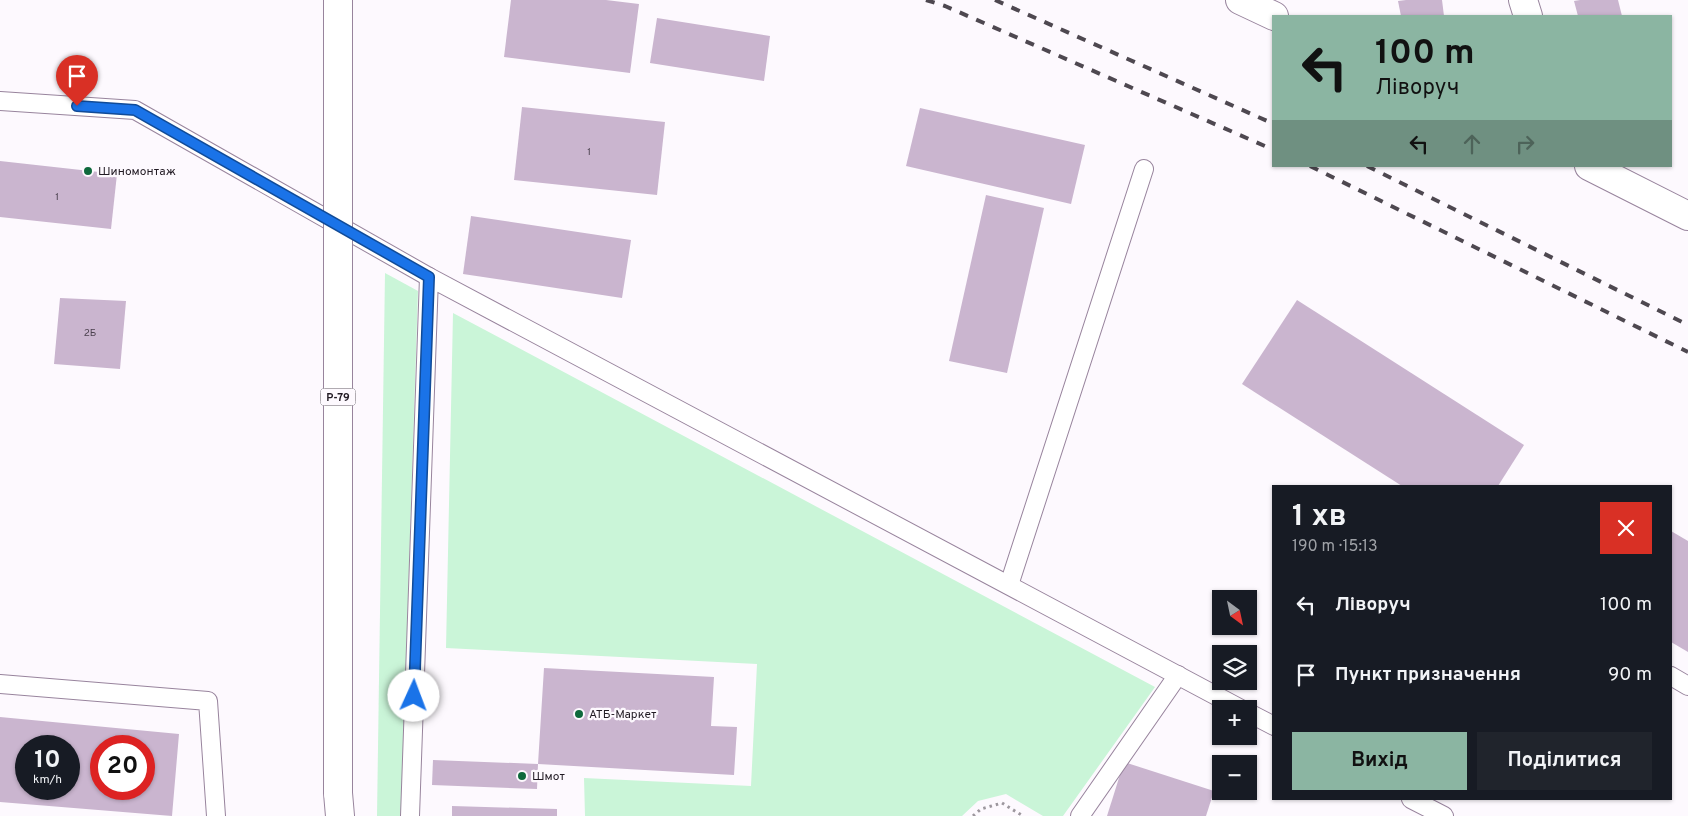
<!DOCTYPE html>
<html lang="uk">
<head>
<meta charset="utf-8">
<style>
	body { margin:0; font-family:Overpass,sans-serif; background:#20242c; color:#f1f3f6; height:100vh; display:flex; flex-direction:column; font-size:19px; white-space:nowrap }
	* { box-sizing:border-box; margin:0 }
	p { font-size:16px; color:#9ea1a6 }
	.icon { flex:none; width:28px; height:28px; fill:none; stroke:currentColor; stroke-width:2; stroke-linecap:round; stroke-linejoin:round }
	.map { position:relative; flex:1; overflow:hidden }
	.side { position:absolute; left:1272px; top:485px; width:400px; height:315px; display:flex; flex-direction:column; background:#171b24; border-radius:0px; box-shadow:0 1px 4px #0004 }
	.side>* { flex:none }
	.top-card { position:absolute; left:1272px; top:15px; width:400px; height:152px; border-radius:0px; box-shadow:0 1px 4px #0004; background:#8bb5a2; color:#111; overflow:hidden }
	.needle { width:32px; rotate:147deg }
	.controls { position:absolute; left:1212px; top:590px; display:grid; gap:10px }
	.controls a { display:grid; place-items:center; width:45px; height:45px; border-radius:0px; background:#171b24; box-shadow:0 1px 4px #0004; font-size:25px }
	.speed { position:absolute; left:15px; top:735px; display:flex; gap:10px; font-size:25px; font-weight:700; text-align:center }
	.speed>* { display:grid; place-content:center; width:65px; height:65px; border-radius:50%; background:#171b24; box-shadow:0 1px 4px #0004; line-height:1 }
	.speed small { font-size:12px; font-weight:400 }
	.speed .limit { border:8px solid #d22; background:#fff; color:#111 }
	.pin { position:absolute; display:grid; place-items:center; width:42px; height:42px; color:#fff; margin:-51px -21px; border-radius:50% 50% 50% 0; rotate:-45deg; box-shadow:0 0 5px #0007 }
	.pin .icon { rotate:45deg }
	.me { position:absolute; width:55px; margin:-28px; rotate:2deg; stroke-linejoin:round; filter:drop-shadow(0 0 4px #0008) }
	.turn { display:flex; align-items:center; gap:18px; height:105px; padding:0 20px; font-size:22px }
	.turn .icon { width:65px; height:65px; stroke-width:2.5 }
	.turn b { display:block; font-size:35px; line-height:42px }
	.lanes { display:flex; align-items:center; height:48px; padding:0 20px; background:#0003; justify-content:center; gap:25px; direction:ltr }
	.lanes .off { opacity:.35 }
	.round { display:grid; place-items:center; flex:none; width:52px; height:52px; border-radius:0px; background:#20242c }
	.head { display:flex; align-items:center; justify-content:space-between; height:85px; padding:0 20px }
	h1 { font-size:30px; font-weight:700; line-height:38px }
	.cta { display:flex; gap:10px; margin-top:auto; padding:10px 20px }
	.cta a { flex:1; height:58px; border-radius:0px; background:#8bb5a2; color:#111; font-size:20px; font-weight:700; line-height:58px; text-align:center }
	.cta a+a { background:#20242c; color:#f1f3f6 }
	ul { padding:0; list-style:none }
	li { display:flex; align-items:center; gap:15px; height:70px; padding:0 20px }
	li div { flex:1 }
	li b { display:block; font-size:19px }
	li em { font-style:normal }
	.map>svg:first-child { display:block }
	.green { fill:#caf5d8 }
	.building { fill:#cab5cf; fill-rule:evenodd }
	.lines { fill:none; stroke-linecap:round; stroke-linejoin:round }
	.service-casing { stroke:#98849d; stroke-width:20 }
	.minor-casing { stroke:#98849d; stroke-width:30 }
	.primary-casing { stroke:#98849d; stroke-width:30 }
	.path { stroke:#9d979e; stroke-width:3; stroke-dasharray:2.5 4; stroke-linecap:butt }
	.service { stroke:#fff; stroke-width:18 }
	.minor { stroke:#fff; stroke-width:28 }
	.primary { stroke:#fff; stroke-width:28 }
	.rail { stroke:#4e4850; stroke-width:4; stroke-dasharray:9 9; stroke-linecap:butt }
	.primary-bridge-casing { stroke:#98849d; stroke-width:30; stroke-linecap:butt }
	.primary-bridge { stroke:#fff; stroke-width:28 }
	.route-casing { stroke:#114b97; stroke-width:12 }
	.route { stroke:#1a73e8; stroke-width:9 }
	.poi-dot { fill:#0e693c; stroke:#fdf9fe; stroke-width:2 }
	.labels { text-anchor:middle; stroke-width:4.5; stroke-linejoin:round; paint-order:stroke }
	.number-label { font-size:10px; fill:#4b414e }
	.shield { fill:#fdf9fe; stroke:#635d65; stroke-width:1 }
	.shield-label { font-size:11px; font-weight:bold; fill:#211a23 }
	.poi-label { font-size:12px; fill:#211a23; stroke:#fdf9fe; text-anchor:start }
</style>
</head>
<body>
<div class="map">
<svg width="1688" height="816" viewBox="0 0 1688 816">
	<rect width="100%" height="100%" fill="#fdf9fe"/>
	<g class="green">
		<polygon points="385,273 418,291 401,816 377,816"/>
		<polygon points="453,313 1155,687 1063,816 1043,816 1006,794 978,801 962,816 585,816 584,778 751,786 757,664 446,648"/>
	</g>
	<g class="building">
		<polygon points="511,0 606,0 639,4 630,73 504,57"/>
		<polygon points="1406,0 1442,0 1444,16 1401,16 1398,1"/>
		<polygon points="1580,0 1618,0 1622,16 1578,16 1574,1"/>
		<polygon points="657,18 770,36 764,81 650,63"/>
		<polygon points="522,107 665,122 657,195 514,180"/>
		<polygon points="920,108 1085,145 1071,204 906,166"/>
		<polygon points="0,161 117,174 111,229 0,217"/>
		<polygon points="986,195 1044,208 1007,373 949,361"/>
		<polygon points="471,216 631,240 622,298 463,274"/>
		<polygon points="60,298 126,301 120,369 54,364"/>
		<polygon points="1297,300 1524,445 1498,486 1402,486 1242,384"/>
		<polygon points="1671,531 1688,541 1688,652 1671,642"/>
		<polygon points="544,668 714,677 711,726 737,727 734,775 538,764"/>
		<path d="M0,717L179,734L172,816L0,802ZM26,746H69V789H26ZM101,746H144V789H101Z"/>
		<polygon points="433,760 538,764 537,789 432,785"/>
		<polygon points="1124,762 1214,791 1206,816 1107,816"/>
		<polygon points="452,806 557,809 557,816 452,816"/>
	</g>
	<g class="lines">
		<defs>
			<g id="service">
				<polyline points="0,101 135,110 429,277"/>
				<polyline points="1009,585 1144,169"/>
				<polyline points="1671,676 1688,686"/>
				<polyline points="0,684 208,701 216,816"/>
				<polyline points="1249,713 1274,726"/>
				<polyline points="1411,799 1444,816"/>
				<polyline points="410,816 429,277 1241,709"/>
				<polyline points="1080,816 1178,675"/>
			</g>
			<g id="minor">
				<polyline points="1240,0 1274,16"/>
				<polyline points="1523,0 1528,16"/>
				<polyline points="1589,166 1688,216"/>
			</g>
			<polyline id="primary" points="338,793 340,816"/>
		</defs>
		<use href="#service" class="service-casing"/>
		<use href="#minor" class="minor-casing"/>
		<use href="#primary" class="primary-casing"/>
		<polyline class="path" points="973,816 981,809 1002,803 1023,816"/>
		<use href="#service" class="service"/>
		<use href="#minor" class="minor"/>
		<use href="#primary" class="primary"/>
		<g class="rail">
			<polyline points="926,0 945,6 1274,150"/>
			<polyline points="995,0 1274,124"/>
			<polyline points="1310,166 1688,352"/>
			<polyline points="1367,166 1688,325"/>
		</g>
		<defs>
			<polyline id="primary-bridge" points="338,793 338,0"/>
		</defs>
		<use href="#primary-bridge" class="primary-bridge-casing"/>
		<use href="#primary-bridge" class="primary-bridge"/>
	</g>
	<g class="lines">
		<defs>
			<polyline id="route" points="77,106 135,110 429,277 414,696"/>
		</defs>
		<use href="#route" class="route-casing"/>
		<use href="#route" class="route"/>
	</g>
	<g class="poi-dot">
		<circle cx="88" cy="171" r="5"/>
		<circle cx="579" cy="714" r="5"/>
		<circle cx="522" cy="776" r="5"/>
	</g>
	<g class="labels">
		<g class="number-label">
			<text x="589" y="155">1</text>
			<text x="57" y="200">1</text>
			<text x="90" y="336">2Б</text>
		</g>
		<rect class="shield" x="320.5" y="388.5" width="35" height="17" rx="4"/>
		<g class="shield-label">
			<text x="338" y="401">Р-79</text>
		</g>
		<g class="poi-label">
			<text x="98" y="175">Шиномонтаж</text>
			<text x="589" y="718">АТБ-Маркет</text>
			<text x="532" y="780">Шмот</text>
		</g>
	</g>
</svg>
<div class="controls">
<a><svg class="needle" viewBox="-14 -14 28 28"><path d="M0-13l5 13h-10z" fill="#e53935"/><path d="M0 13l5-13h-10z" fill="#9ea1a6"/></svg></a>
<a><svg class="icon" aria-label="layers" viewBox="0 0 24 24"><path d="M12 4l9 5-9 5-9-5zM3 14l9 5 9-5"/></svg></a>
<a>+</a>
<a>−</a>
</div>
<div class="speed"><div>10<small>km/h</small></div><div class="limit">20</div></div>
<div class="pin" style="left:77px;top:106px;background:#d93025"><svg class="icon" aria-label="arrive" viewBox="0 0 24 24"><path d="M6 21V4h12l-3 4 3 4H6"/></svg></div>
<svg class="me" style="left:414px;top:696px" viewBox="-20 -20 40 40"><circle r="19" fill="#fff"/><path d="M0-13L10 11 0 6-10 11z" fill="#1a73e8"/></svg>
<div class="top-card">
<div class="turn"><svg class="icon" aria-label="left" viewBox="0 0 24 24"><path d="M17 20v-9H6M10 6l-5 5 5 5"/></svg><div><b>100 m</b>Ліворуч</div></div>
<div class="lanes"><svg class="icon" aria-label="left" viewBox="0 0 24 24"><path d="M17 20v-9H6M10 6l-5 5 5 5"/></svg><svg class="icon off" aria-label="ahead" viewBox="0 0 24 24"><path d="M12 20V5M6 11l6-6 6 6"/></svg><svg class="icon off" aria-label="right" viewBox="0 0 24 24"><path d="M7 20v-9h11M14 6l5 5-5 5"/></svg></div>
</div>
<section class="side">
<div class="head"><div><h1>1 хв</h1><p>190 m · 15:13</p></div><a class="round" style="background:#d93025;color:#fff"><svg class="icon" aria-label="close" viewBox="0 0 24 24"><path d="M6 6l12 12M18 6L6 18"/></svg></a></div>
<ul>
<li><svg class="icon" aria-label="left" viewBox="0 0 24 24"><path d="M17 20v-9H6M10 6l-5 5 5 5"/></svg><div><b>Ліворуч</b></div><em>100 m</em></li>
<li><svg class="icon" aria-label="arrive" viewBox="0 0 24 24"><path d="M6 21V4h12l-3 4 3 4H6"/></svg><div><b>Пункт призначення</b></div><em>90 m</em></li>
</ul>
<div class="cta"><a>Вихід</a><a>Поділитися</a></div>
</section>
</div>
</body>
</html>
